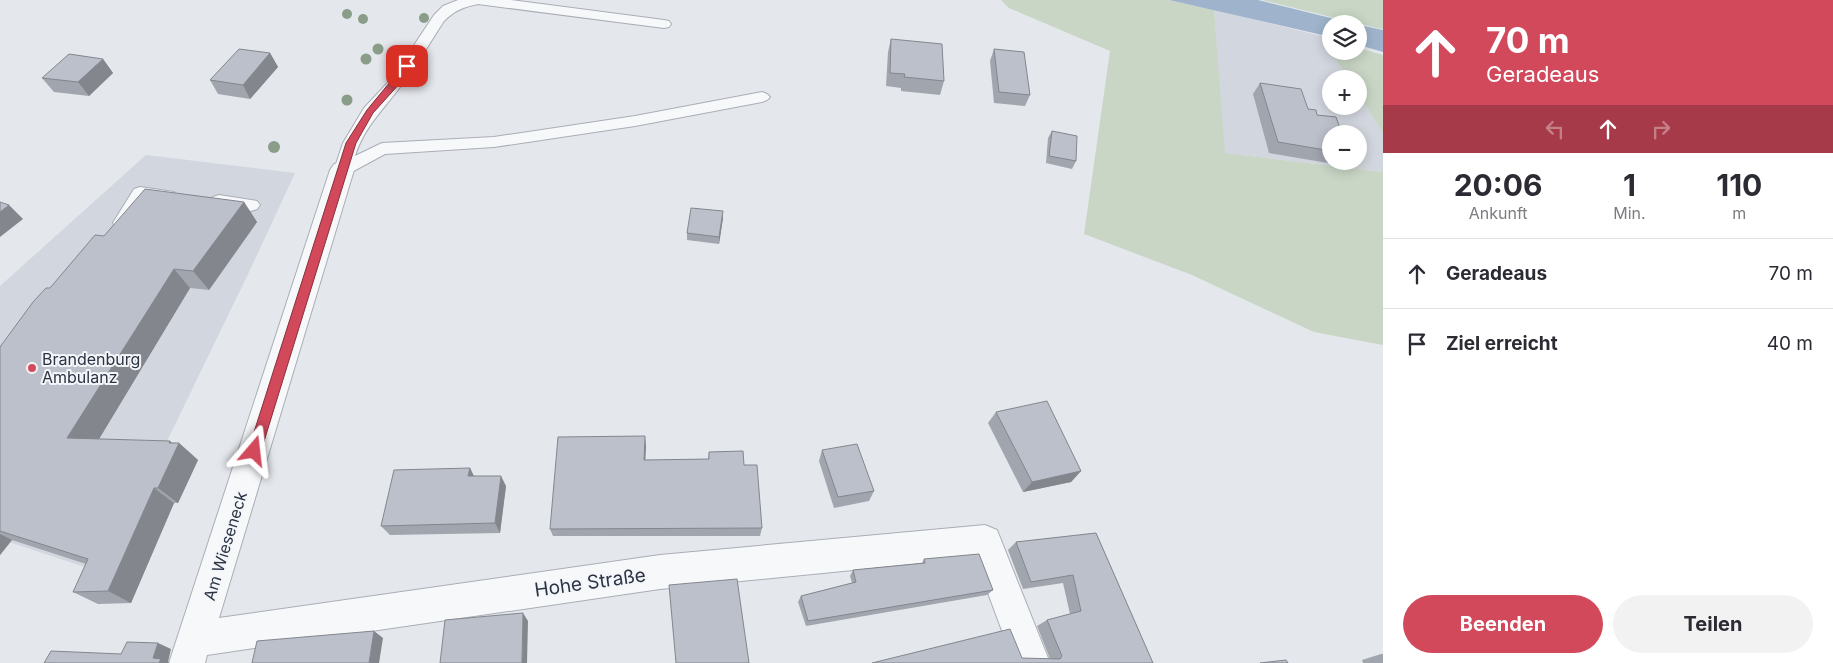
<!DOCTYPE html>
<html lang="de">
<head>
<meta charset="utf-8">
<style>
	body { margin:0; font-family:Inter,sans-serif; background:#f2f2f3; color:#2b2b33; height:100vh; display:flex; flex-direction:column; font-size:19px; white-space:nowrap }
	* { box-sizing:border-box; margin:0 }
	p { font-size:16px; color:#7c7c81 }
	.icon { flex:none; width:28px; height:28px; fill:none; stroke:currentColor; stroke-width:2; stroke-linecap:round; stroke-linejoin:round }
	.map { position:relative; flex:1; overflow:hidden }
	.side { display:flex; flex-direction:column; background:#fff; width:450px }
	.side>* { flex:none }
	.hud { background:#d1495b; color:#fff; overflow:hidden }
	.fabs { position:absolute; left:1322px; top:15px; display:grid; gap:10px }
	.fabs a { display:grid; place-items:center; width:45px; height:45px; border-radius:50%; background:#fff; box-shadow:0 2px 12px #0003; font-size:25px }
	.pin { position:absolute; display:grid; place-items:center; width:42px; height:42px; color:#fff; margin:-21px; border-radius:10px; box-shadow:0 2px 8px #0006 }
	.me { position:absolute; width:55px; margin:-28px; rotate:17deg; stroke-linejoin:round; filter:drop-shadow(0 0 4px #0008) }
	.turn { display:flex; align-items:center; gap:18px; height:105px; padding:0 20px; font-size:22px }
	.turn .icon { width:65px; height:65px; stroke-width:2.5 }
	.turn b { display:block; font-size:35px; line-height:42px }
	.lanes { display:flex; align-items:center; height:48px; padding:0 20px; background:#0003; justify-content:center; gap:25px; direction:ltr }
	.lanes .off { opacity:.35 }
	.eta { display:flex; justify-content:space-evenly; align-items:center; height:85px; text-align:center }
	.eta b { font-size:30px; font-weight:700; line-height:35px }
	.cta { display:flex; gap:10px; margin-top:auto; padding:10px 20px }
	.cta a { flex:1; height:58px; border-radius:30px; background:#d1495b; color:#fff; font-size:20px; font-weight:700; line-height:58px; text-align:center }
	.cta a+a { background:#f2f2f3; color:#2b2b33 }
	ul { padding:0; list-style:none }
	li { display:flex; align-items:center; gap:15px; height:70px; padding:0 20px; border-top:1px solid #e1e1e2 }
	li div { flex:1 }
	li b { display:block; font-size:19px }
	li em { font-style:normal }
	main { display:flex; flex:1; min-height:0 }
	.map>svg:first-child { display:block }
	.built { fill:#d2d6de; fill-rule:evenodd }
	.green { fill:#c9d6c5 }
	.water { fill:#9fb4cc }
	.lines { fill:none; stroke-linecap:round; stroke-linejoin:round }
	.service-casing { stroke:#a9aeb7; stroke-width:2 }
	.minor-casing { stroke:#a9aeb7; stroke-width:2 }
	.service { fill:#f7f8fa; fill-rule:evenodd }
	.minor { fill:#f7f8fa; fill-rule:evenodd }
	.tree { fill:#899d89 }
	.wall { fill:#a1a5ae }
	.shaded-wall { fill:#83868d }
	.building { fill:#bbc0ca; stroke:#83868d }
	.route { fill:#d1495b; stroke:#882f3b }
	.poi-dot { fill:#d1495b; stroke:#f4f6f9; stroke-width:2 }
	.labels { text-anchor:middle; stroke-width:4; stroke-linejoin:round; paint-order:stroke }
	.poi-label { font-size:16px; fill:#2b3445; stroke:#f4f6f9; text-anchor:start }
	.street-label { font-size:16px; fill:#2b3445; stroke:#f4f6f9 }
	.near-street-label { font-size:19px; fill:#2b3445; stroke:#f4f6f9 }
</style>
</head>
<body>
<main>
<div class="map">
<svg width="1383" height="663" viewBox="0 0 1383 663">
	<rect width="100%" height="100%" fill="#e4e7ec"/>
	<g class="built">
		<path d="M1214,10L1321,36L1348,79H1331V106H1359V95L1383,133V172L1224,153ZM1331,134H1359V161H1331Z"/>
		<polygon points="146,155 295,173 250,270 103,573 0,539 0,286"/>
	</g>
	<g class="green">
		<polygon points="1001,0 1168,0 1214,10 1225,153 1383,172 1383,345 1314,332 1192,275 1084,234 1110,51 1009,8"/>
		<polygon points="1262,0 1383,0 1383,29 1377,28"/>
		<polygon points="1321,36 1331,39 1331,51 1359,51 1359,48 1383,55 1383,133 1359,95 1359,79 1348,79"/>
	</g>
	<g class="water">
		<polygon points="1169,0 1258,0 1355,24 1331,24 1331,37"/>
		<polygon points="1359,25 1383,30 1383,52 1359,45"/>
	</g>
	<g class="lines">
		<defs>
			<g id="service">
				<path d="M458,0H511L664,20L669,21L671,24L669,27L664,28L478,4C464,7 455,10 444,21C431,41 418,63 404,82C385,108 365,125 355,156L382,143L494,137L635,116L762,92L767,94L770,97L767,100L762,102L635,126L494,147L385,154L348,174L342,176L336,174L334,170L343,143L364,108L393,77L434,15L443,6Z"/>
				<polygon points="140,187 174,192 177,196 174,200 168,202 145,200 128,228 122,230 116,228 113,223 116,218 134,189"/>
				<polygon points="219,195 257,201 260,205 257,209 251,211 213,205 210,201 213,197"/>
			</g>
			<polygon id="minor" points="342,162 350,164 354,170 219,618 660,555 985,525 997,530 1050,663 1014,663 975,558 660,589 207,655 205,663 169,663 330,170 334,164"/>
		</defs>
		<use href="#service" class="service-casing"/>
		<use href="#minor" class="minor-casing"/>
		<use href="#service" class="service"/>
		<use href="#minor" class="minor"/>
	</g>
	<g class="tree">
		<circle cx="347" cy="14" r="5"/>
		<circle cx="424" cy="18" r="5"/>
		<circle cx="363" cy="19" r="5"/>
		<circle cx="378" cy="49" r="5.5"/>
		<circle cx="366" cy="59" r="5.5"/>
		<circle cx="347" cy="100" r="5.5"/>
		<circle cx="274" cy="147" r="6"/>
	</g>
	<g class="wall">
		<polygon points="891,39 944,81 940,95 901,91 901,88 886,86 888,52"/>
		<polygon points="994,49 1030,95 1025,106 994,103 990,61"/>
		<polygon points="270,53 278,67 250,99 218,94 210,80"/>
		<polygon points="103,59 113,73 89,96 54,92 42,78"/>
		<polygon points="1260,83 1317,115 1331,134 1331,161 1343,161 1340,165 1269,153 1253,94"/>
		<polygon points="1052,131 1076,161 1072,169 1046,163 1048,138"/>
		<polygon points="244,202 257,222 209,290 190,288 99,439 179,443 198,460 178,503 174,503 131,603 98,604 73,592 86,564 12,540 0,555 0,347 50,288"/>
		<polygon points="723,218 719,244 687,240 687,233"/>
		<polygon points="996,412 1081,471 1071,482 1023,492 988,423"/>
		<polygon points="646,445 645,460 708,459 709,452 744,465 762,528 760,536 553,536 550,529"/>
		<polygon points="822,450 874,491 869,501 834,508 819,461"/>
		<polygon points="470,468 474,476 506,486 500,533 390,535 381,526"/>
		<polygon points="1096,533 1153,663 1022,658 1050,659 1037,626 1047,620 1070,614 1063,583 1023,589 1008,550 1016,542"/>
		<polygon points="924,559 993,590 987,595 806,626 798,602 801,596 852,583 850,576 853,570 922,563"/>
		<polygon points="1381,654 1383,654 1383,663 1363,663 1362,660"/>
	</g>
	<g class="shaded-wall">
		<polygon points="270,53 278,67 250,99 243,85"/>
		<polygon points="103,59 113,73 89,96 78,82"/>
		<polygon points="244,202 257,222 209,290 193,271"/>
		<polygon points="9,205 23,219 0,237 0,212"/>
		<polygon points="723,211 723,218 719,244 719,237"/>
		<polygon points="174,269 190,288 90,454 67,438"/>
		<polygon points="645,436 646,445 645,468 644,460"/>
		<polygon points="170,441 177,447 179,443 198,460 178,503 158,488"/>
		<polygon points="470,468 475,479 468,476"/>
		<polygon points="1081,471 1071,482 1023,492 1032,482"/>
		<polygon points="501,476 506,486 500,533 495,523"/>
		<polygon points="154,488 174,503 131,603 108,591"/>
		<polygon points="0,534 12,540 0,555"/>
		<polygon points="523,613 528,621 527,663 522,663"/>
		<polygon points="374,631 383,638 379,663 369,663"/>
		<polygon points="158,643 171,649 168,662 170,663 159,663 153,658"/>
	</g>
	<g class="building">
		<polygon points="891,39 942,44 944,81 904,77 905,74 890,73"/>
		<polygon points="239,49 270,53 243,85 210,80"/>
		<polygon points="994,49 1024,52 1030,95 999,92"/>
		<polygon points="69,54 103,59 78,82 42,78"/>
		<polygon points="1260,83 1301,89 1308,109 1316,110 1317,115 1336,117 1342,134 1331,134 1331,151 1278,142"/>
		<polygon points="1052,131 1077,136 1076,161 1049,156"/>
		<polygon points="145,189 244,202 193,271 174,269 67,438 170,441 169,443 179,443 158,488 154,488 108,591 73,592 88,559 0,531 0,347 33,302 46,288 50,288 95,235 104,236"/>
		<polygon points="0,202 9,205 0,212"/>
		<polygon points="691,208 723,211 719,237 687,233"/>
		<polygon points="1047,401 1081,471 1032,482 996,412"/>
		<polygon points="645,436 644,460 709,459 709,452 743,451 744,465 757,465 762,528 550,529 558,437"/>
		<polygon points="857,444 874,491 838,497 822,450"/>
		<polygon points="470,468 468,476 501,476 495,523 381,526 394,470"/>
		<polygon points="1096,533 1153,663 872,663 1010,629 1022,658 1060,659 1062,656 1047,620 1081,611 1073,575 1031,582 1016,542"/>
		<polygon points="979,554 993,590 808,621 801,596 856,582 853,570 925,563 924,559"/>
		<polygon points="737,579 749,663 676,663 669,585"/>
		<polygon points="523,613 522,663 440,663 445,620"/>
		<polygon points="374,631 369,663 252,663 257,641"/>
		<polygon points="127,642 158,643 153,658 161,659 159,663 44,663 51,651 121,654"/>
		<polygon points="1286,660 1288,663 1260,663"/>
	</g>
	<polygon class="route" points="407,64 411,66 401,82 373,113 356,143 261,451 259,455 254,457 250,455 248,451 346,143 367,110 404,65"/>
	<circle class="poi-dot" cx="32" cy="368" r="5"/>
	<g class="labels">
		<g class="poi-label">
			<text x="42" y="365">Brandenburg<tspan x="42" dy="18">Ambulanz</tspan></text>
		</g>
		<g class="street-label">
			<text transform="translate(225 546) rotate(-73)" y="6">Am Wieseneck</text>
		</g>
		<g class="near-street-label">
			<text transform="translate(590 582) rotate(-8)" y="7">Hohe Straße</text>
		</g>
	</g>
</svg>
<div class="fabs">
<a><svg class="icon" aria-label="layers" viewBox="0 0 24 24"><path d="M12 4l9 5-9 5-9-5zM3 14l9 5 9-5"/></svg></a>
<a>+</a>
<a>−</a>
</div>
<div class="pin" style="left:407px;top:66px;background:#d93025"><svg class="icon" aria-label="arrive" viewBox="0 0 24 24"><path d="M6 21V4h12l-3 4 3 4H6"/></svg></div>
<svg class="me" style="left:254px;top:451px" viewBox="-20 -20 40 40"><path d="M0-17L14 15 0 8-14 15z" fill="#d1495b" stroke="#fff" stroke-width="4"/></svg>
</div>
<section class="side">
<div class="hud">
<div class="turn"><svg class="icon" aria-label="ahead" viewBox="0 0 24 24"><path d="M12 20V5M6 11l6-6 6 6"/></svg><div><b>70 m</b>Geradeaus</div></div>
<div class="lanes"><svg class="icon off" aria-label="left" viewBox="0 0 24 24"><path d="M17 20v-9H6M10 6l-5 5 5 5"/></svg><svg class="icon" aria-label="ahead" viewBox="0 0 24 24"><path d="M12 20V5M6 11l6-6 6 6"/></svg><svg class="icon off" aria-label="right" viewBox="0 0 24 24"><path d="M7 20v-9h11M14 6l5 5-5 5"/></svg></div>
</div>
<div class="eta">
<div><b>20:06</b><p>Ankunft</p></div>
<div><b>1</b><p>Min.</p></div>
<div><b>110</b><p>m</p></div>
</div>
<ul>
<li><svg class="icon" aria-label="ahead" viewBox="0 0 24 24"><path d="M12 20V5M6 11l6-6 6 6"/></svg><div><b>Geradeaus</b></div><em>70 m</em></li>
<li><svg class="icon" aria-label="arrive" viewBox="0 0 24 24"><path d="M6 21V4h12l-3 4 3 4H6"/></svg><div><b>Ziel erreicht</b></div><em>40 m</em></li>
</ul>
<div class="cta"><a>Beenden</a><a>Teilen</a></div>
</section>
</main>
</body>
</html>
